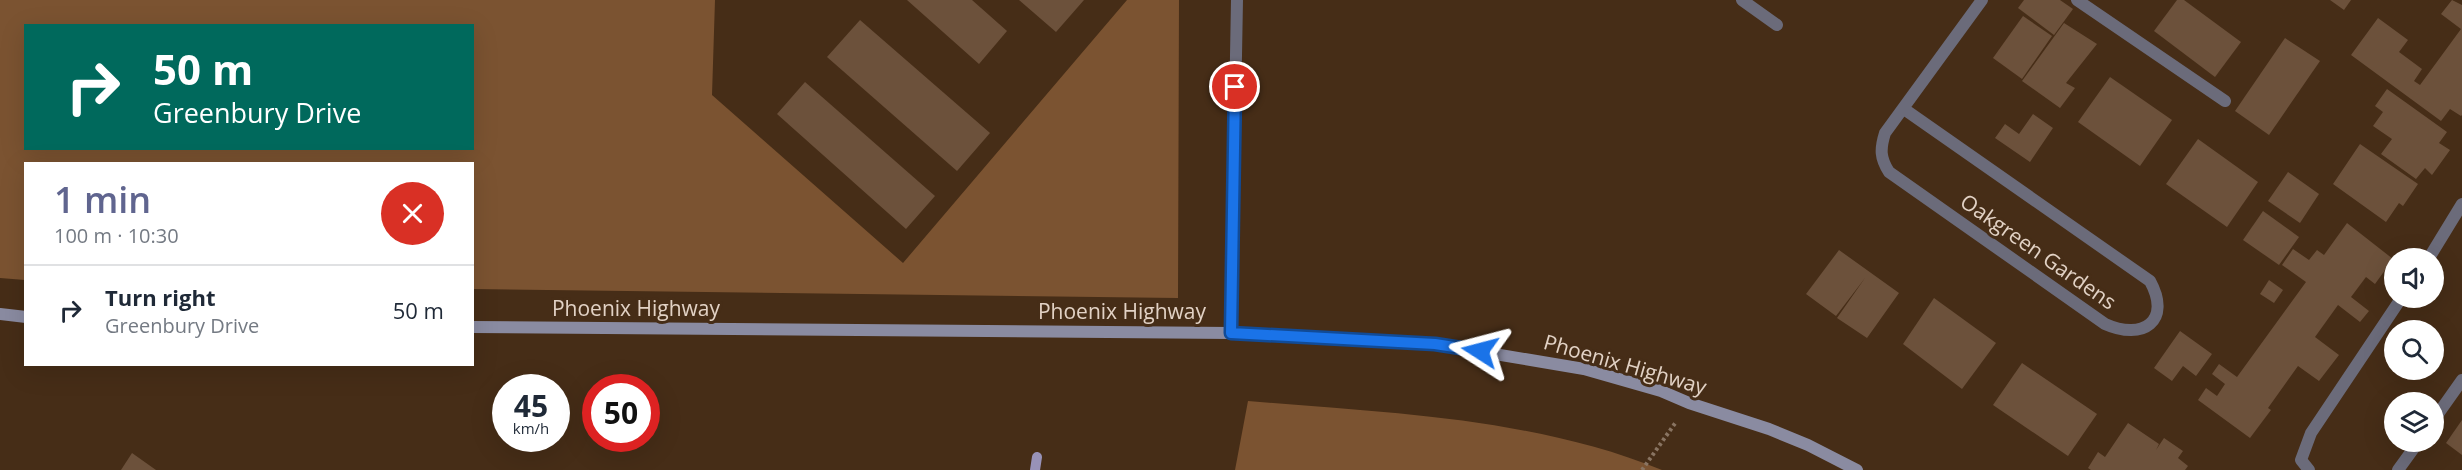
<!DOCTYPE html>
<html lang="en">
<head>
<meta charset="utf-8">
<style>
	body { margin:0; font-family:"Open Sans",sans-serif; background:#f2f2f3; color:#1f2937; height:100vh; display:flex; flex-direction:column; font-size:22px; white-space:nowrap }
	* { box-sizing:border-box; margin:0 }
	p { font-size:20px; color:#747a83 }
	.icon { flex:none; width:33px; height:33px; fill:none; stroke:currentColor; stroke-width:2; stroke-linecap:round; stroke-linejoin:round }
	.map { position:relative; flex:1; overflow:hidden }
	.sheet { position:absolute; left:24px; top:162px; width:450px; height:204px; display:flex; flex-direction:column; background:#fff; border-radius:0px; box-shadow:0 6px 24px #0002 }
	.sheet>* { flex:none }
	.banner { position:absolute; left:24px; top:24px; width:450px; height:126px; border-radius:0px; box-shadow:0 6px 24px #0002; background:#00695c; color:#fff; overflow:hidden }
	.fabs { position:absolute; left:2384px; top:248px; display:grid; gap:12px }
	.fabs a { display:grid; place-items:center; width:60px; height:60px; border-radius:50%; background:#fff; box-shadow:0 6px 24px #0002; font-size:30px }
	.speed { position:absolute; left:492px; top:374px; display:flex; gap:12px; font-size:30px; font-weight:700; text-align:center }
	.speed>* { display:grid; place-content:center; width:78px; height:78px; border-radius:50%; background:#fff; box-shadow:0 6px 24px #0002; line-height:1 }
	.speed small { font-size:15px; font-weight:400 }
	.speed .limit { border:9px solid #d22; background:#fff; color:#111 }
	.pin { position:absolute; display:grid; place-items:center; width:51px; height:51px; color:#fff; margin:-26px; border:3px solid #fff; border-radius:50%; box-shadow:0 2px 6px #0007 }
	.me { position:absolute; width:66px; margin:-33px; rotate:279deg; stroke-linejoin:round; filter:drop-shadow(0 0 4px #0008) }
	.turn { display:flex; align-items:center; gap:21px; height:126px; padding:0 30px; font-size:27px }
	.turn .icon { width:78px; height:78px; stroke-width:2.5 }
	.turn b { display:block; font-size:42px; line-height:51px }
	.round { display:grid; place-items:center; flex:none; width:63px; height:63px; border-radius:32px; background:#f2f2f3 }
	.overview { display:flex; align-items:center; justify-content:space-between; height:102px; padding:0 30px }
	h1 { font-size:36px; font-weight:600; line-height:45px; color:#60658f }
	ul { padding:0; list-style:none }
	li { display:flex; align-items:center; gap:18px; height:90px; padding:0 30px; border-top:2px solid #e0e1e3 }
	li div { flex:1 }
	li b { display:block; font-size:22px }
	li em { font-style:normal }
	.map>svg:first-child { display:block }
	.green { fill:#7b5331; fill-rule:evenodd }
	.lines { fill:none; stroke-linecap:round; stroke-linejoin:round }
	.stream { stroke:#9892b8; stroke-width:10 }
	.building { fill:#6c513b }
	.path { stroke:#897462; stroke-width:4; stroke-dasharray:3 3; stroke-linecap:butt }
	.lane { stroke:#6b6b7a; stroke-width:12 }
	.street { stroke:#6b6b7a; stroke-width:12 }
	.secondary { stroke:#8a8ba1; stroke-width:12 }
	.route-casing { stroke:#114b97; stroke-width:15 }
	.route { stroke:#1a73e8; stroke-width:10 }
	.labels { text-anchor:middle; stroke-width:6; stroke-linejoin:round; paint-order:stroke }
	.street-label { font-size:21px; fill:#e2d2c5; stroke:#462d17 }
</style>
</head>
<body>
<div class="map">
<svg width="2462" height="470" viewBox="0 0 2462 470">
	<rect width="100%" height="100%" fill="#462d17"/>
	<g class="green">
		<path d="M0,0H715L712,95L903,263L1127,0H1179L1178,298L473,289L472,164H26L25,280L0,278ZM26,26H472V148H26Z"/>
		<path d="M1248,401C1386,413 1532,417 1662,470H1235Z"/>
	</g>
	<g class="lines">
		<polyline class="stream" points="1035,470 1037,457"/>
	</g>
	<g class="building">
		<polygon points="907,0 972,0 1007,31 979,64"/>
		<polygon points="1019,0 1084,0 1056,32"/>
		<polygon points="2024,0 2060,0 2073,9 2054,35 2018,8"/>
		<polygon points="2177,0 2184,0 2241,42 2215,77 2154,31"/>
		<polygon points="2330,0 2351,0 2344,10"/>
		<polygon points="2452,0 2462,5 2462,115 2461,116 2450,109 2441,121 2351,55 2378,18 2408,40 2399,52 2422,69 2414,81 2420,85 2461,29 2441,14"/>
		<polygon points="2023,16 2052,36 2022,79 1993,58"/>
		<polygon points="860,20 990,133 957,171 827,57"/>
		<polygon points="2064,23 2097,44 2066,83 2075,88 2060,108 2022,81"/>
		<polygon points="2285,38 2320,61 2269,135 2235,111"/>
		<polygon points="2110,77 2172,120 2140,166 2078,122"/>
		<polygon points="805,82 935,196 906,229 777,114"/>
		<polygon points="2387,89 2447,132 2439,143 2450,150 2432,175 2425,168 2416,179 2381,154 2392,139 2373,126 2383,112 2375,106"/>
		<polygon points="2033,114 2053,128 2030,162 1995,138 2005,124 2019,134"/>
		<polygon points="2198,139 2258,182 2227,227 2166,184"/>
		<polygon points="2360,144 2418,184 2403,206 2399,203 2386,222 2333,184"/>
		<polygon points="2288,172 2319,194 2300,223 2268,201"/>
		<polygon points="2263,211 2299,237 2279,265 2243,240"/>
		<polygon points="2347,223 2393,259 2375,284 2366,277 2351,297 2369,311 2360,322 2338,305 2315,337 2339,355 2319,381 2298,366 2268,408 2271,410 2250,438 2198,400 2206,388 2217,396 2225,384 2212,374 2219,364 2237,377 2306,282 2282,265 2293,249 2309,260 2317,250 2324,255"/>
		<polygon points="1839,250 1899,293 1867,338 1837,318 1865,278 1836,316 1806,294"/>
		<polygon points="2269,280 2283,290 2274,303 2260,294"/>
		<polygon points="1934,298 1996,343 1962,389 1903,344"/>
		<polygon points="2180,331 2212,354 2196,376 2183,366 2172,381 2154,368"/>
		<polygon points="2022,363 2097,414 2068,456 1993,405"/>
		<polygon points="2462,420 2462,455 2446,443"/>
		<polygon points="2128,423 2159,444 2156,450 2164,438 2183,451 2178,458 2188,466 2185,470 2091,470 2088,468 2098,452 2105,457"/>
		<polygon points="132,453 156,470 121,470"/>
	</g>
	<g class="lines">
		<polyline class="path" points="1642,470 1676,422"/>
		<g class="lane">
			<polyline points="1742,0 1777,25"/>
			<polyline points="2077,0 2225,101"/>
		</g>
		<g class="street">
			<path d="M1904,109L2150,281C2172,321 2143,341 2105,324L1889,172C1880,158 1880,149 1885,133L1982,0"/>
			<polyline points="2429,258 2462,204"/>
			<polyline points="1231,333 1237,0"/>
			<polyline points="2433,421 2462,380"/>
			<polyline points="2309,470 2301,460 2311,433 2402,297"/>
			<polyline points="2398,470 2419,441"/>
		</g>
		<g class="secondary">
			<polyline points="0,314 26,317"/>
			<polyline points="472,327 1231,333 1435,344 1584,369 1661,391 1689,403 1769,429 1808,445 1857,470"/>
		</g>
	</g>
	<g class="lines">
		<defs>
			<polyline id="route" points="1235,87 1231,333 1435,344 1480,351"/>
		</defs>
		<use href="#route" class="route-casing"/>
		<use href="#route" class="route"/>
	</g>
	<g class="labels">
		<g class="street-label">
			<text transform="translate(2038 252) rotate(35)" y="7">Oakgreen Gardens</text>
			<text x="636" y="316">Phoenix Highway</text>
			<text x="1122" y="319">Phoenix Highway</text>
			<text transform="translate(1625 365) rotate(16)" y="7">Phoenix Highway</text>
		</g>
	</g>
</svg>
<div class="fabs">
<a><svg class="icon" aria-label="sound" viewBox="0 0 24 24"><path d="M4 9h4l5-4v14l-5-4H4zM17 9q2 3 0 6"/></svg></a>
<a><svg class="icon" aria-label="search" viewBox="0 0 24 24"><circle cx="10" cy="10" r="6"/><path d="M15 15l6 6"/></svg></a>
<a><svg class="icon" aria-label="layers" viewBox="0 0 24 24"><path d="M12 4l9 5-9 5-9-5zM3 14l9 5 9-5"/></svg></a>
</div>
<div class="speed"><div>45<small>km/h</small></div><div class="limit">50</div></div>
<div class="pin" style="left:1235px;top:87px;background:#d93025"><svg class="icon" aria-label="arrive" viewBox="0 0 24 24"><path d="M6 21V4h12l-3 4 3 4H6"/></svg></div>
<svg class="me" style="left:1480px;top:351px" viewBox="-20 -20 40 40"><path d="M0-17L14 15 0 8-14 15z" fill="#1a73e8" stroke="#fff" stroke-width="4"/></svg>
<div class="banner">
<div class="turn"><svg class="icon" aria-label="right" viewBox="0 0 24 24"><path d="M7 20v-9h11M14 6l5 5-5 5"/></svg><div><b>50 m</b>Greenbury Drive</div></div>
</div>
<section class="sheet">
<div class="overview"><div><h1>1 min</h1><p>100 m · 10:30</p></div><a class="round" style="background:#d93025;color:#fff"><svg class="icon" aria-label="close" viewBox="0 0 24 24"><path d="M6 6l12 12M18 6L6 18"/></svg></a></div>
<ul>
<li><svg class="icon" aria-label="right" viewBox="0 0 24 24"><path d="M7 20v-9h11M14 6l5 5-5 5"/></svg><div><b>Turn right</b><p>Greenbury Drive</p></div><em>50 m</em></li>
</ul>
</section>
</div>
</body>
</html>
